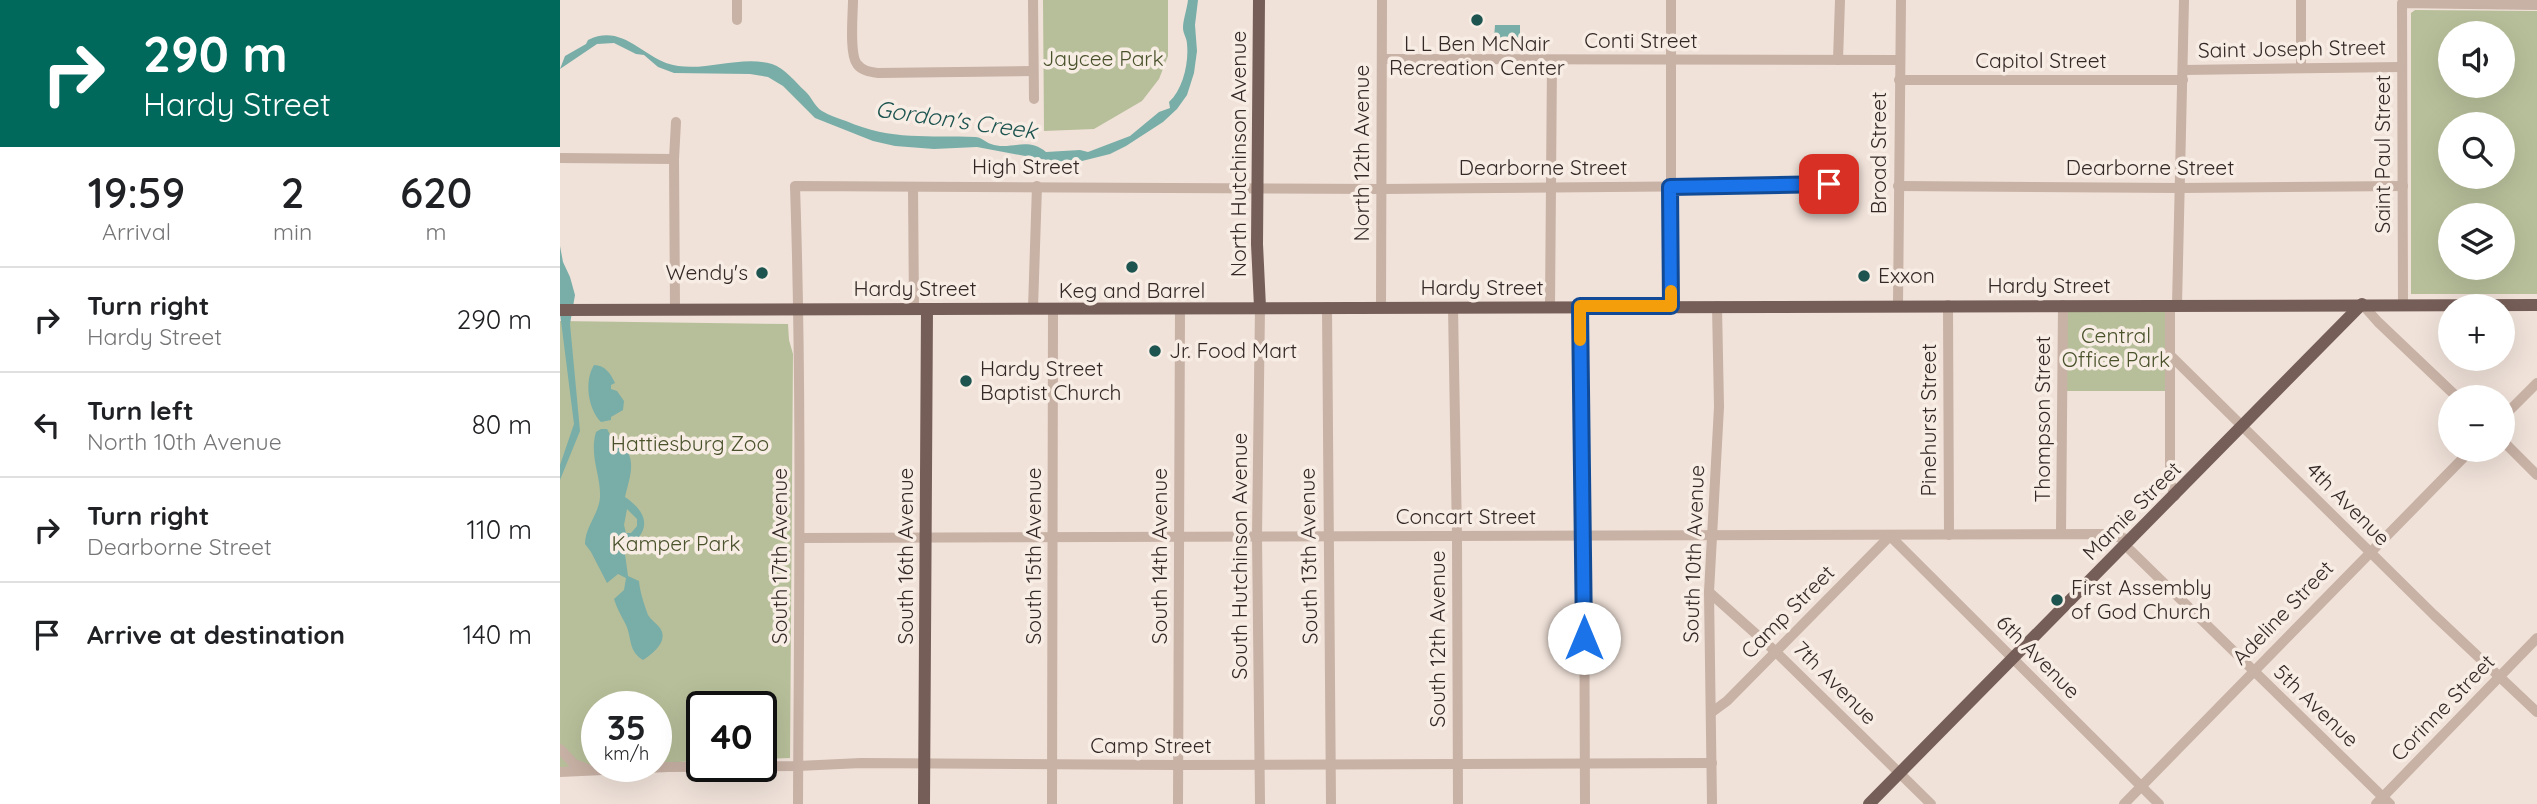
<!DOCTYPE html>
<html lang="en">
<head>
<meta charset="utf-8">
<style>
	body { margin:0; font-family:Quicksand,sans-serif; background:#f6f6f6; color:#202124; height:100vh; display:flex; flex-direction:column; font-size:26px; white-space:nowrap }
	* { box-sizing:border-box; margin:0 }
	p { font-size:23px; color:#757577 }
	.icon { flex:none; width:38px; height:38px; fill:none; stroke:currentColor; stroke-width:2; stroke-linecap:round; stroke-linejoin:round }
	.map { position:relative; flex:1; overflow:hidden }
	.panel { display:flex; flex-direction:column; background:#fff; width:560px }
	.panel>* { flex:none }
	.banner { background:#00695c; color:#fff; overflow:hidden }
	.controls { position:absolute; left:1878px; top:21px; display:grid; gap:14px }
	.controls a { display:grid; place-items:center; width:77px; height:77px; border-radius:50%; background:#fff; box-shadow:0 7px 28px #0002; font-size:35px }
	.speed { position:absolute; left:21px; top:691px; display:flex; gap:14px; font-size:35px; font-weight:700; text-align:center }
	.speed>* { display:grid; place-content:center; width:91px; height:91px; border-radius:50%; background:#fff; box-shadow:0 7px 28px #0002; line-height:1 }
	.speed small { font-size:18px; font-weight:400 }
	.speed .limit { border:4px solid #111; border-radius:10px; background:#fff; color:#111 }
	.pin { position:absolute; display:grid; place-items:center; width:60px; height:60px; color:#fff; margin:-30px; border-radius:14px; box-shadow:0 4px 10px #0006 }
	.me { position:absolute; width:77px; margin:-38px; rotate:0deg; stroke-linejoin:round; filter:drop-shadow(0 0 5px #0008) }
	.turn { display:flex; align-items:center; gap:24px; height:147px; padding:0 28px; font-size:32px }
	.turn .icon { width:91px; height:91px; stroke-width:2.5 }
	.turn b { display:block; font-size:49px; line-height:60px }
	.eta { display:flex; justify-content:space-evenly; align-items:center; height:119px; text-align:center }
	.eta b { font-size:42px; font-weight:600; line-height:49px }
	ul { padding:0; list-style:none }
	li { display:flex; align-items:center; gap:21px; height:105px; padding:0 28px; border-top:2px solid #e0e0e0 }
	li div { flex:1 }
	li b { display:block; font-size:26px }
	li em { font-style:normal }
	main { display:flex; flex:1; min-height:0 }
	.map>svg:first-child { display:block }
	.green { fill:#b7bf9a; fill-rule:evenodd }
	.water { fill:#79ada8; fill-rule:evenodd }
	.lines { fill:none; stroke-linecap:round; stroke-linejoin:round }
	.minor { stroke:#c8b1a5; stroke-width:10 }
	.major { stroke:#765e58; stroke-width:12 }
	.route-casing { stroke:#114b97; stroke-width:18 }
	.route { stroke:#1a73e8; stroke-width:12 }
	.slow { stroke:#f59e0b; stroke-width:12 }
	.poi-dot { fill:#1d5450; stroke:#f8ede5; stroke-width:2.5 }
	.labels { text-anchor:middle; stroke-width:7; stroke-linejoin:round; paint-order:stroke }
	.street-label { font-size:21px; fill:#342926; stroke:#f8ede5 }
	.poi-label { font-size:21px; fill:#342926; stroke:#f8ede5; text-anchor:start }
	.park-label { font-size:21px; fill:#49522b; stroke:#f8ede5 }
	.water-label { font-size:23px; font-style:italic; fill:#1d5450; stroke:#f8ede5 }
</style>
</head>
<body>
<main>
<section class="panel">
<div class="banner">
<div class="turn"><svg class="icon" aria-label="right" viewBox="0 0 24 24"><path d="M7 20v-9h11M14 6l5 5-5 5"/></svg><div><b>290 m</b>Hardy Street</div></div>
</div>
<div class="eta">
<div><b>19:59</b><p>Arrival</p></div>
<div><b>2</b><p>min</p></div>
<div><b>620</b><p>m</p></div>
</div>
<ul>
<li><svg class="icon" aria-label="right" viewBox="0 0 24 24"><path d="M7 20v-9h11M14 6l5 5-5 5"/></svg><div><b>Turn right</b><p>Hardy Street</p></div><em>290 m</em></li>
<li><svg class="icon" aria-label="left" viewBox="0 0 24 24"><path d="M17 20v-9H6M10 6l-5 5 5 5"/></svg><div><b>Turn left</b><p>North 10th Avenue</p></div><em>80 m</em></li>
<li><svg class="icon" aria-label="right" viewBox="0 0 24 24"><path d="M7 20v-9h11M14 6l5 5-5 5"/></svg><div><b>Turn right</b><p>Dearborne Street</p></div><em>110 m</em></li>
<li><svg class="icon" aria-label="arrive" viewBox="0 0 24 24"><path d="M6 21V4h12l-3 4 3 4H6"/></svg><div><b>Arrive at destination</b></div><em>140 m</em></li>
</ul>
</section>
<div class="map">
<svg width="1977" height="804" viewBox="0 0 1977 804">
	<rect width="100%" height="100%" fill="#f0e2d9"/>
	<g class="green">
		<polygon points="483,0 608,0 608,56 599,79 582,101 534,129 484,131"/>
		<path d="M1855,10L1977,11V294H1851V13ZM1942,33V86H1890V33ZM1942,124V177H1890V124ZM1942,215V268H1890V215Z"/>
		<polygon points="1503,305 1610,305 1610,391 1502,391"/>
		<polygon points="0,321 228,324 229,340 233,354 230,758 201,759 201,707 142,707 142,761 96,763 96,707 37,707 37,765 0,769"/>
	</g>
	<g class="water">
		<path d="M628,0H638L635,25L637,51L634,73L627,95L617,109L603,122L566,146L550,154L518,162L492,161L417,147L374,149L335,146L313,141L255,118L223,86L208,77L190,74L114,73L98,67L84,55L76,54L54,43L37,44L0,69L5,56L26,44L28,40C60,24 80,53 106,63C140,75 178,54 212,64C225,68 235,82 245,91C252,97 254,106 262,111C270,116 278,118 286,121C332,141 368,135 416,137C423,138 425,142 431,144C450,151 467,136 486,152L520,150L528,152L570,136L599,112L610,108L609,102C623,89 629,63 627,44C627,39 623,33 623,28C623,20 627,9 628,0Z"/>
		<polygon points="935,25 960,25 960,39 934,39"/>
		<polygon points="0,246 3,262 10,277 15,295 10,324 20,431 0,480 0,465 14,424 0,313"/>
		<path d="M34,365C45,365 51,374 55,383L51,385V389L57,391L64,401L63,410L51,417V420L41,422C28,409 24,381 34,365Z"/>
		<path d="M41,429H47L54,442C80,452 70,476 65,497C78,506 92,520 79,537C76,541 69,544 64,547L68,576L79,581C80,592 84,604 88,615C91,620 96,623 100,628C109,641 93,653 83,660C68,651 72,638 66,625C62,617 57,609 54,599L64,590L66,578L58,574L47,583L31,552L25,544C25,527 39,514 40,497C41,475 29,456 36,432ZM67,509L77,519V526L71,533H66L64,525Z"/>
	</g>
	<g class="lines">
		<g class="minor">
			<polyline points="177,0 177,20"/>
			<path d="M293,0C293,14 289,54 297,64C302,71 311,72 318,73L473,71"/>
			<polyline points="473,0 474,99"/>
			<polyline points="822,59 1339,60"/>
			<polyline points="1278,60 1280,0"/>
			<polyline points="1741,67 1741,0"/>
			<polyline points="1623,70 1842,67"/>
			<polyline points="1339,80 1623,80"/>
			<polyline points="0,158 114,159"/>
			<polyline points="1338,186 1620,188 1843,186"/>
			<polyline points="353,187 354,309"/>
			<polyline points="1802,304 1818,322 1897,397"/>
			<polyline points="1843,304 1842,3 1977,5"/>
			<polyline points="1338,305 1341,0"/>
			<polyline points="1388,305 1389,535"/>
			<polyline points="1610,305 1610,482 1615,496"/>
			<polyline points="1617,305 1624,0"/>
			<polyline points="1020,306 1024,536 1025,804"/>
			<polyline points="1111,306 1111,0"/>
			<polyline points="700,307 697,536 700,804"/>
			<polyline points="767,307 771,804"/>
			<polyline points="821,307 822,0"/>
			<polyline points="893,307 897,536 898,804"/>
			<polyline points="990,307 992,60"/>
			<polyline points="473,308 477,186"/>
			<polyline points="115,309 114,159 116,122"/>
			<polyline points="1610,355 1874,615 1977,712"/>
			<polyline points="1942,418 1977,383"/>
			<polyline points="1942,440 1977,475"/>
			<polyline points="1501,534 1503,305"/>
			<polyline points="240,538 1544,534 1571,540"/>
			<polyline points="1566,546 1830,804"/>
			<polyline points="1149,592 1215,651 1371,804"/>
			<polyline points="1152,712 1167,701 1330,536 1599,804"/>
			<polyline points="0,749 14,764 27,769"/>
			<polyline points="0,772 108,767 238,766 301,763 618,765 1152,763"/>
			<path d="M238,804C239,598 242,392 235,186L822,189L1269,185"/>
			<polyline points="492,804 493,308"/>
			<polyline points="618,804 620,308"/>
			<polyline points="1152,804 1149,592 1159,407 1157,306"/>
			<polyline points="1564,804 1911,450"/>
			<polyline points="1816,804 1977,638"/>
		</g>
		<g class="major">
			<polyline points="699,0 697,244 700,307"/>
			<polyline points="0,310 1977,305"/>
			<polyline points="364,804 367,309"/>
			<polyline points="1309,804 1802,304"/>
		</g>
	</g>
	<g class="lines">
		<defs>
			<polyline id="route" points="1024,638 1020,306 1111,306 1110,187 1269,184"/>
		</defs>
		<use href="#route" class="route-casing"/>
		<use href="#route" class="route"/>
		<polyline class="slow" points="1020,340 1020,306 1111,306 1111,291"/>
	</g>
	<g class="poi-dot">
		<circle cx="917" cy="20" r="7"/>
		<circle cx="572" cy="267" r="7"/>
		<circle cx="202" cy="273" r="7"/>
		<circle cx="1304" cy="276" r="7"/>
		<circle cx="595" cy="351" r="7"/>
		<circle cx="406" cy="381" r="7"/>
		<circle cx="1497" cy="600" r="7"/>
	</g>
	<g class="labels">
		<g class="street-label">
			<text x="1081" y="48">Conti Street</text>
			<text transform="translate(1732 49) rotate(-1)" y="7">Saint Joseph Street</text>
			<text x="1481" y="68">Capitol Street</text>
			<text transform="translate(802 153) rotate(-90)" y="7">North 12th Avenue</text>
			<text transform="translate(1319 153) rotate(-90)" y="7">Broad Street</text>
			<text transform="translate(679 154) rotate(-90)" y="7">North Hutchinson Avenue</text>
			<text transform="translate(1823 154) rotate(-90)" y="7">Saint Paul Street</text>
			<text x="466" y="174">High Street</text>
			<text x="983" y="175">Dearborne Street</text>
			<text x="1590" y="175">Dearborne Street</text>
			<text x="1489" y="293">Hardy Street</text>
			<text x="922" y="295">Hardy Street</text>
			<text x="355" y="296">Hardy Street</text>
			<text transform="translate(1483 419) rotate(-90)" y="7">Thompson Street</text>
			<text transform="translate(1369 420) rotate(-90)" y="7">Pinehurst Street</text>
			<text transform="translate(1788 504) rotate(45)" y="7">4th Avenue</text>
			<text transform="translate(1572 511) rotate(-45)" y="7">Mamie Street</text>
			<text x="906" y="524">Concart Street</text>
			<text transform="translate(1134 554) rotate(-88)" y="7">South 10th Avenue</text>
			<text transform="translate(220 556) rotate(-90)" y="7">South 17th Avenue</text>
			<text transform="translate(346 556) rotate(-90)" y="7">South 16th Avenue</text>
			<text transform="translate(474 556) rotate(-90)" y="7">South 15th Avenue</text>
			<text transform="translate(600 556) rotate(-90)" y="7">South 14th Avenue</text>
			<text transform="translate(680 556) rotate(-90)" y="7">South Hutchinson Avenue</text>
			<text transform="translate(749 556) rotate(-91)" y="7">South 13th Avenue</text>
			<text transform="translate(1228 612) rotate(-45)" y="7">Camp Street</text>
			<text transform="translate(1723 613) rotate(-46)" y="7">Adeline Street</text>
			<text transform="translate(878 639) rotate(-90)" y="7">South 12th Avenue</text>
			<text transform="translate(1478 657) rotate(45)" y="7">6th Avenue</text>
			<text transform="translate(1275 683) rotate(45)" y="7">7th Avenue</text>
			<text transform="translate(1756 706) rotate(44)" y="7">5th Avenue</text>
			<text transform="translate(1883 708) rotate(-46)" y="7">Corinne Street</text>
			<text x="591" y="753">Camp Street</text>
		</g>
		<g class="poi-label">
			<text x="917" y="51" text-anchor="middle">L L Ben McNair<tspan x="917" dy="24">Recreation Center</tspan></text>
			<text x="188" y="280" text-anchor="end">Wendy's</text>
			<text x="1318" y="283">Exxon</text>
			<text x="572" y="298" text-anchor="middle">Keg and Barrel</text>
			<text x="609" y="358">Jr. Food Mart</text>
			<text x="420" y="376">Hardy Street<tspan x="420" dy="24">Baptist Church</tspan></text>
			<text x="1511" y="595">First Assembly<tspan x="1511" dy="24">of God Church</tspan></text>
		</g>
		<g class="park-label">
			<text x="543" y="66">Jaycee Park</text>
			<text x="1556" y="343">Central<tspan x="1556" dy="24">Office Park</tspan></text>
			<text x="130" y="451">Hattiesburg Zoo</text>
			<text x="116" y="551">Kamper Park</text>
		</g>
		<g class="water-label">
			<text transform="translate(396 120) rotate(8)" y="8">Gordon's Creek</text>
		</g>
	</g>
</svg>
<div class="controls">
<a><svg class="icon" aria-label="sound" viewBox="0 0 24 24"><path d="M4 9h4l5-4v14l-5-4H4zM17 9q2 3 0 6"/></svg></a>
<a><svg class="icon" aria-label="search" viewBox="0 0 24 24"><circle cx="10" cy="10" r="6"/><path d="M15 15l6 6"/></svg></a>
<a><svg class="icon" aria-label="layers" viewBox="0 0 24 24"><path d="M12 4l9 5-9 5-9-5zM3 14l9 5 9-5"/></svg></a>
<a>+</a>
<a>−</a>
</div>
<div class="speed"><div>35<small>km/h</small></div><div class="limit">40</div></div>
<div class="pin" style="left:1269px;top:184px;background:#d93025"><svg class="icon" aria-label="arrive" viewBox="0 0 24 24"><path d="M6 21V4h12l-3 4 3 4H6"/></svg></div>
<svg class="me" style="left:1024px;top:638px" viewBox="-20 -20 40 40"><circle r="19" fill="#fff"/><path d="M0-13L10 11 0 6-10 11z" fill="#1a73e8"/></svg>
</div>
</main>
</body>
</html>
